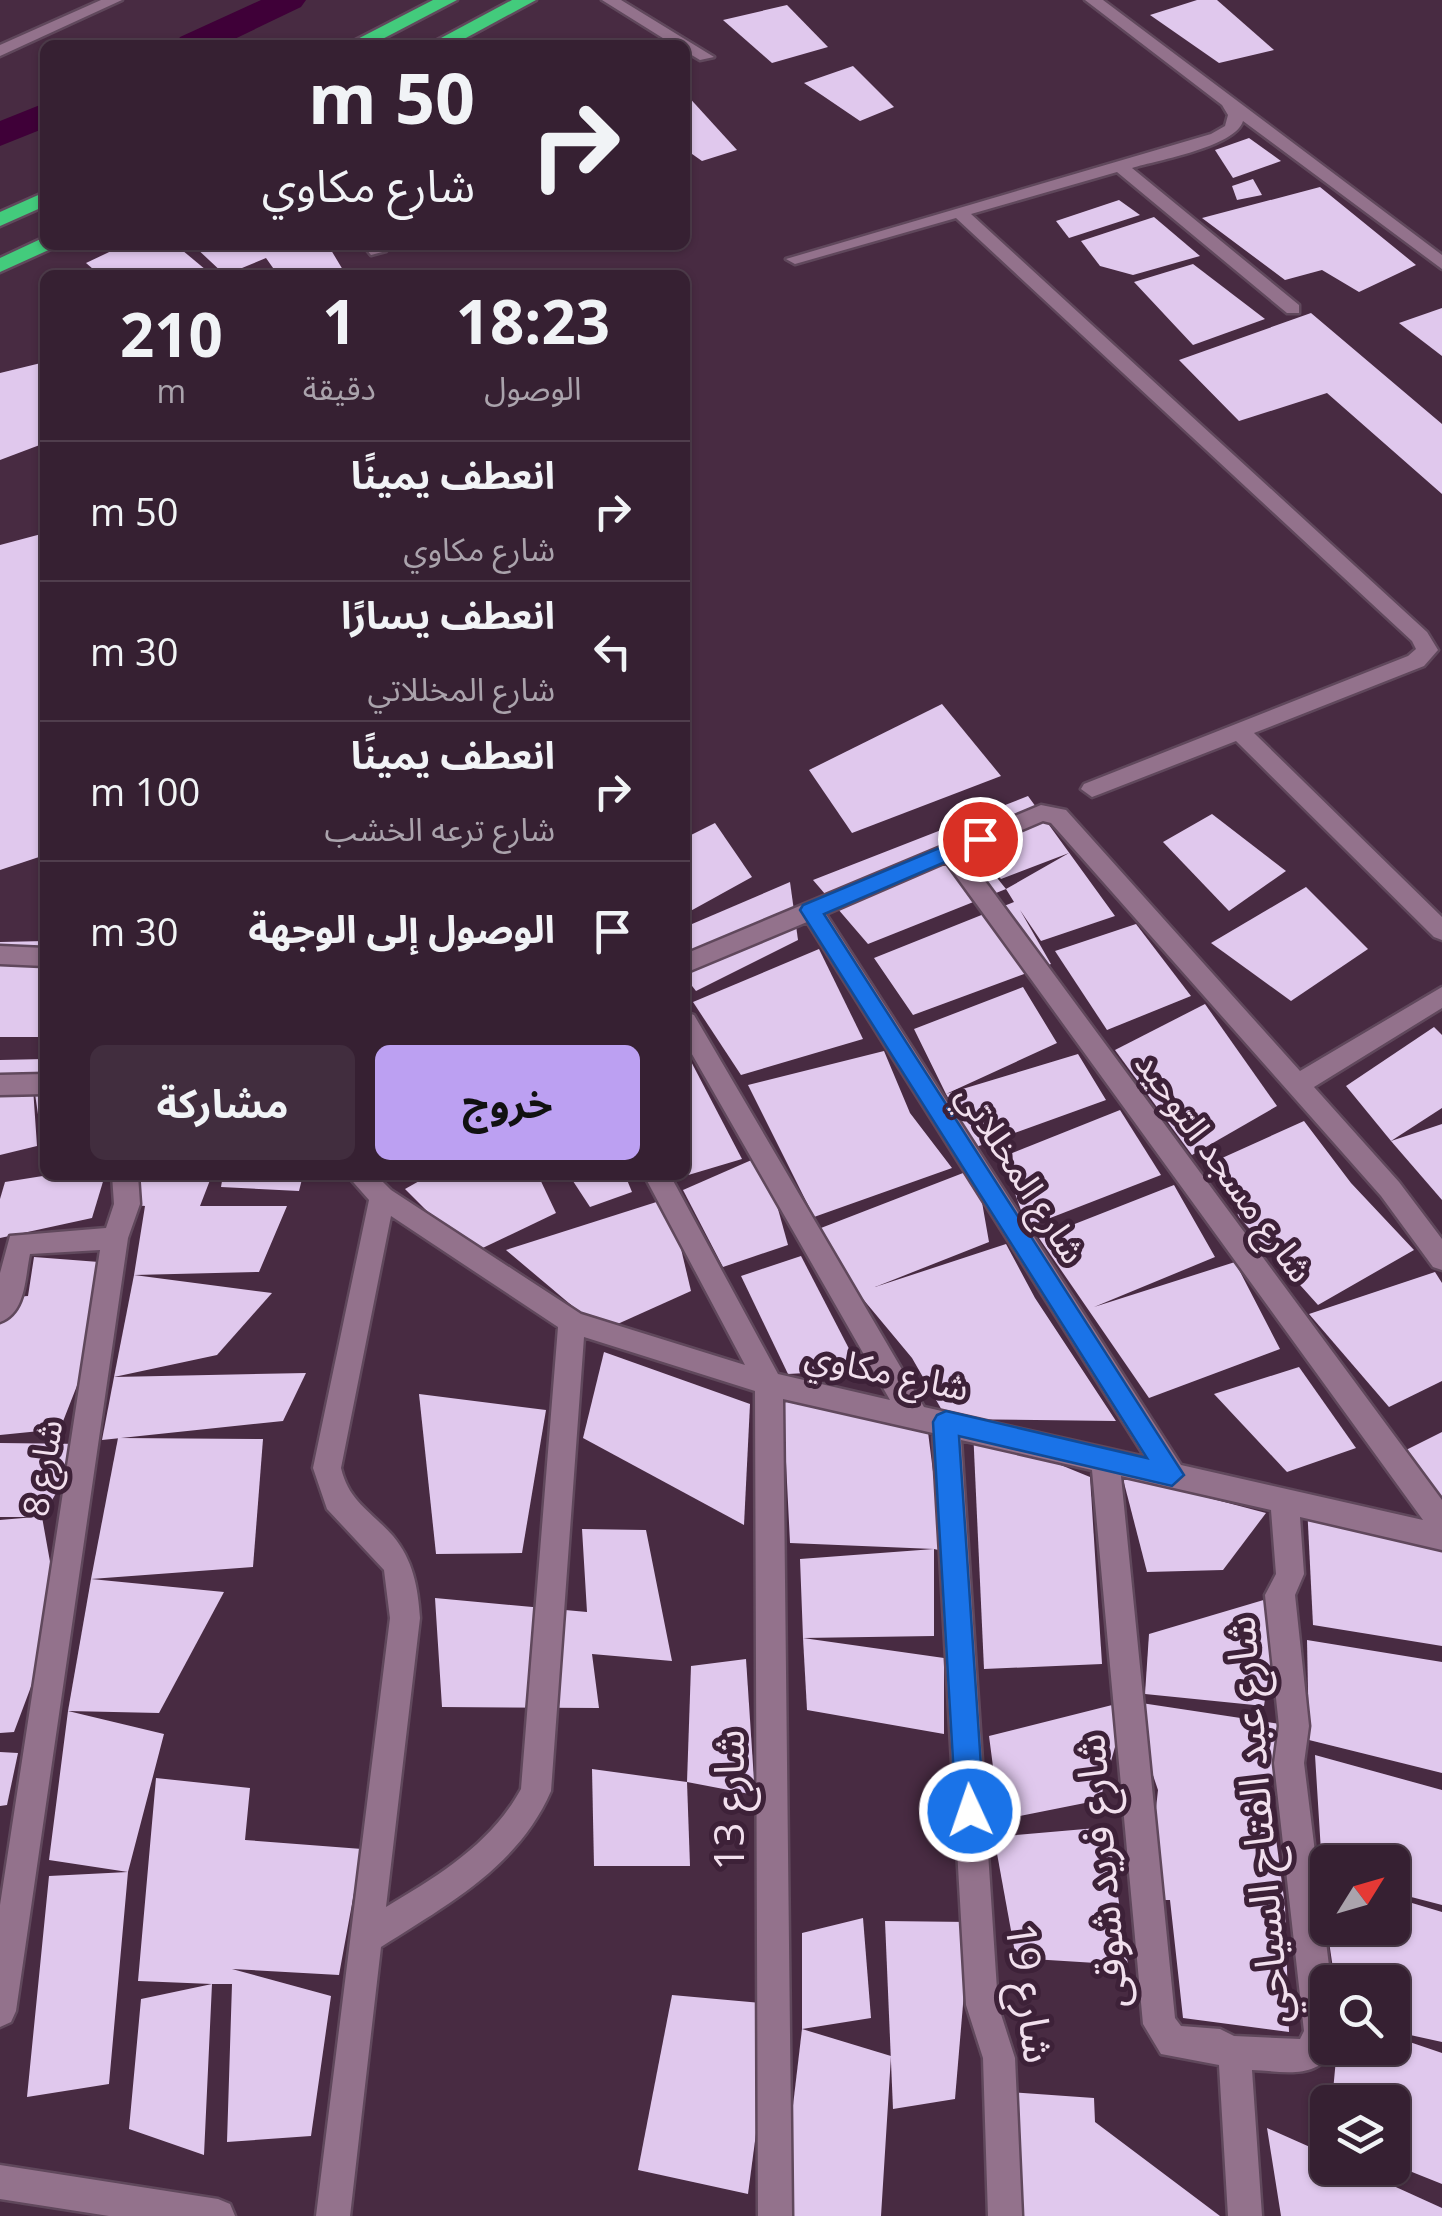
<!DOCTYPE html>
<html lang="ar">
<head>
<meta charset="utf-8">
<style>
	body { margin:0; font-family:"Open Sans","Noto Sans Arabic",sans-serif; background:#412d3e; color:#f1f3f6; direction:rtl; height:100vh; display:flex; flex-direction:column; font-size:38px; white-space:nowrap }
	* { box-sizing:border-box; margin:0 }
	p { font-size:32px; color:#aaa3ac }
	.icon { flex:none; width:55px; height:55px; fill:none; stroke:currentColor; stroke-width:2; stroke-linecap:round; stroke-linejoin:round }
	.map { position:relative; flex:1; overflow:hidden; direction:ltr }
	.details { position:absolute; left:40px; top:270px; width:650px; height:910px; display:flex; flex-direction:column; background:#362032; border-radius:15px; box-shadow:0 2px 8px #0004,0 0 0 2px #503e4d; direction:rtl }
	.details>* { flex:none }
	.banner { position:absolute; left:40px; top:40px; width:650px; height:210px; border-radius:15px; box-shadow:0 2px 8px #0004,0 0 0 2px #503e4d; direction:rtl; background:#362032; color:#f1f3f6; overflow:hidden }
	.needle { width:65px; rotate:53deg }
	.fabs { position:absolute; left:1310px; top:1845px; display:grid; gap:20px }
	.fabs a { display:grid; place-items:center; width:100px; height:100px; border-radius:15px; background:#362032; box-shadow:0 2px 8px #0004,0 0 0 2px #503e4d; font-size:50px }
	.pin { position:absolute; display:grid; place-items:center; width:85px; height:85px; color:#fff; margin:-42px; border:5px solid #fff; border-radius:50%; box-shadow:0 2px 10px #0007 }
	.me { position:absolute; width:110px; margin:-55px; rotate:357deg; stroke-linejoin:round; filter:drop-shadow(0 0 8px #0008) }
	.turn { display:flex; align-items:center; gap:35px; height:210px; padding:0 50px; font-size:45px }
	.turn .icon { width:130px; height:130px; stroke-width:2.5 }
	.turn b { display:block; font-size:70px; line-height:85px }
	.eta { display:flex; justify-content:space-evenly; align-items:center; height:170px; text-align:center }
	.eta b { font-size:60px; font-weight:700; line-height:70px }
	.action { display:flex; gap:20px; margin-top:auto; padding:20px 50px }
	.action a { flex:1; height:115px; border-radius:15px; background:#bca0f2; color:#111; font-size:40px; font-weight:700; line-height:115px; text-align:center }
	.action a+a { background:#412d3e; color:#f1f3f6 }
	ul { padding:0; list-style:none }
	li { display:flex; align-items:center; gap:30px; height:140px; padding:0 50px; border-top:2px solid #503e4d }
	li div { flex:1 }
	li b { display:block; font-size:38px }
	li em { font-style:normal }
	.map>svg:first-child { display:block }
	.lines { fill:none; stroke-linecap:round; stroke-linejoin:round }
	.canal { fill:#3f0038; fill-rule:evenodd }
	.building { fill:#e0c8ed; fill-rule:evenodd }
	.minor-casing { stroke:#60485c; stroke-width:5 }
	.highway-casing { stroke:#60485c; stroke-width:5 }
	.minor { fill:#93728c; fill-rule:evenodd }
	.highway { fill:#43cb7c; fill-rule:evenodd }
	.route { fill:#1a73e8; stroke:#114b97; stroke-width:2.5 }
	.labels { text-anchor:middle; stroke-width:10; stroke-linejoin:round; paint-order:stroke }
	.street-label { font-size:35px; fill:#f1dfed; stroke:#3d2138 }
	.near-street-label { font-size:42px; fill:#f1dfed; stroke:#3d2138 }
</style>
</head>
<body>
<div class="map">
<svg width="1442" height="2216" viewBox="0 0 1442 2216">
	<rect width="100%" height="100%" fill="#482b42"/>
	<g class="lines">
		<g class="canal">
			<polygon points="261,0 306,0 301,7 222,45 175,45 180,37"/>
			<polygon points="45,103 45,128 0,146 0,121"/>
		</g>
	</g>
	<g class="building">
		<polygon points="1197,0 1217,0 1274,50 1219,63 1150,15"/>
		<polygon points="787,5 828,47 772,63 723,20"/>
		<polygon points="853,66 894,107 860,121 804,83"/>
		<polygon points="685,93 737,150 702,161 685,149"/>
		<polygon points="1249,138 1281,161 1233,178 1215,150"/>
		<polygon points="1253,179 1262,195 1237,200 1232,186"/>
		<polygon points="1320,187 1416,265 1359,292 1322,270 1285,280 1202,218"/>
		<polygon points="1119,200 1140,215 1069,238 1056,221"/>
		<polygon points="1154,217 1200,256 1133,275 1100,266 1081,241"/>
		<polygon points="124,245 176,245 212,275 100,275 86,263"/>
		<polygon points="193,245 328,245 346,275 278,275 266,258 225,275"/>
		<polygon points="1193,264 1265,319 1193,345 1134,282"/>
		<polygon points="1442,308 1442,356 1399,323"/>
		<polygon points="1311,313 1442,424 1442,494 1327,393 1239,421 1179,360"/>
		<polygon points="45,362 45,443 0,460 0,373"/>
		<polygon points="45,533 45,855 0,870 0,545"/>
		<polygon points="942,704 1001,776 852,833 809,770"/>
		<path d="M1028,796L1115,916L1041,941L1020,910L1051,964L913,1015L874,958L1014,902L1006,889L868,944L813,880ZM973,848L1001,879L1069,853L1006,889Z"/>
		<polygon points="1212,814 1286,871 1229,911 1163,842"/>
		<polygon points="715,823 752,877 685,914 685,838"/>
		<polygon points="790,882 798,940 696,991 685,977 685,927"/>
		<polygon points="1306,887 1368,949 1291,1001 1211,943"/>
		<polygon points="1136,924 1191,996 1107,1030 1055,951"/>
		<polygon points="45,941 45,1037 0,1037 0,942"/>
		<polygon points="819,949 863,1039 741,1075 693,1002"/>
		<polygon points="1023,987 1057,1043 946,1094 1078,1054 1106,1100 976,1147 946,1094 914,1029"/>
		<polygon points="1205,1004 1277,1106 1192,1155 1115,1050"/>
		<polygon points="1434,1027 1442,1035 1442,1108 1391,1141 1346,1086"/>
		<polygon points="685,1050 742,1159 685,1176"/>
		<polygon points="884,1051 910,1113 952,1168 814,1217 748,1085"/>
		<polygon points="45,1059 45,1134 41,1135 32,1073 37,1146 0,1155 0,1060"/>
		<polygon points="1120,1110 1161,1175 1027,1227 1002,1157"/>
		<polygon points="1304,1121 1351,1183 1414,1250 1318,1305 1239,1217 1211,1163"/>
		<polygon points="1442,1124 1442,1200 1391,1141"/>
		<polygon points="763,1155 788,1245 723,1267 683,1190"/>
		<polygon points="976,1168 989,1242 875,1287 1006,1244 1035,1298 1116,1421 947,1419 912,1358 808,1233"/>
		<polygon points="49,1175 105,1175 92,1218 0,1238 0,1199 5,1182"/>
		<polygon points="138,1175 212,1175 200,1206 287,1206 259,1272 134,1275 145,1206 127,1204"/>
		<polygon points="223,1175 303,1175 299,1191 221,1187"/>
		<polygon points="430,1175 538,1175 556,1213 470,1254 405,1189"/>
		<polygon points="569,1175 625,1175 632,1192 590,1207"/>
		<polygon points="1174,1185 1215,1257 1094,1307 1235,1262 1280,1349 1149,1398 1039,1238"/>
		<polygon points="669,1198 691,1291 602,1331 506,1250"/>
		<polygon points="801,1256 860,1370 788,1374 741,1276"/>
		<polygon points="34,1257 112,1263 80,1378 60,1429 0,1435 0,1298 28,1296"/>
		<polygon points="1435,1272 1442,1283 1442,1381 1389,1407 1309,1314"/>
		<polygon points="134,1275 272,1293 217,1355 114,1377"/>
		<polygon points="604,1352 750,1404 744,1525 583,1438"/>
		<polygon points="1299,1367 1356,1448 1287,1472 1214,1394"/>
		<polygon points="306,1373 283,1421 102,1440 114,1377"/>
		<polygon points="419,1394 546,1410 522,1553 436,1554"/>
		<polygon points="783,1401 928,1432 943,1551 934,1549 934,1636 803,1638 800,1559 934,1549 790,1543"/>
		<polygon points="973,1429 1090,1477 1102,1664 984,1669"/>
		<polygon points="1442,1432 1442,1499 1404,1451"/>
		<polygon points="118,1438 263,1439 253,1567 91,1579"/>
		<polygon points="0,1443 85,1444 42,1517 59,1612 14,1732 0,1733 0,1520 35,1517 0,1517"/>
		<polygon points="1122,1475 1266,1513 1223,1570 1147,1572"/>
		<polygon points="1307,1505 1442,1537 1442,1646 1313,1625"/>
		<polygon points="582,1529 646,1530 672,1661 592,1654 599,1708 442,1707 435,1598 587,1612"/>
		<polygon points="91,1579 224,1592 159,1713 68,1711"/>
		<polygon points="1280,1595 1264,1706 1145,1694 1149,1634"/>
		<polygon points="803,1638 944,1658 944,1734 807,1710"/>
		<polygon points="1307,1640 1442,1662 1442,1773 1309,1740"/>
		<polygon points="746,1659 755,1795 687,1782 691,1666"/>
		<polygon points="1128,1701 1294,1726 1269,1786 1285,1906 1289,2032 1183,2018 1170,1900 1146,1900 1158,1790 1128,1701 1100,1800 1000,1820 989,1736"/>
		<polygon points="68,1711 164,1734 128,1872 109,2084 27,2097 49,1876 128,1872 49,1860"/>
		<polygon points="0,1752 18,1753 7,1805 0,1806"/>
		<polygon points="1315,1755 1442,1790 1442,1905 1392,1892 1392,1862 1328,1862 1325,1916"/>
		<polygon points="592,1769 687,1782 690,1866 594,1866"/>
		<polygon points="156,1778 250,1788 245,1840 362,1849 339,1975 232,1969 331,1996 311,2136 227,2142 232,1984 212,1984 204,2155 129,2129 141,1999 212,1984 138,1981"/>
		<polygon points="1108,1827 1128,1965 1016,1958 994,1837"/>
		<polygon points="1392,1897 1442,1912 1442,2042 1392,2031 1392,1982 1335,1982 1327,1928 1392,1928"/>
		<polygon points="863,1918 871,2018 802,2029 802,1933"/>
		<polygon points="885,1921 970,1922 955,2099 893,2109"/>
		<polygon points="672,1995 773,2004 748,2194 638,2170"/>
		<polygon points="802,2029 891,2056 881,2216 780,2216"/>
		<polygon points="1392,2036 1442,2053 1442,2184 1392,2164 1392,2102 1332,2102 1337,2048 1392,2048"/>
		<polygon points="1008,2092 1094,2098 1095,2122 1220,2216 1010,2216"/>
		<polygon points="1267,2128 1328,2155 1328,2168 1354,2168 1442,2208 1442,2216 1281,2216"/>
	</g>
	<g class="lines">
		<defs>
			<g id="minor">
				<polygon points="101,0 122,0 0,56 0,45"/>
				<polygon points="602,0 621,0 714,57 700,60 685,51 685,45 674,45"/>
				<path d="M1085,0H1103L1442,255V269L1243,121C1235,147 1158,160 1132,168L1299,305V313H1287L1117,172L971,214L1427,632L1438,650L1424,666L1254,733L1442,917V940L1434,937L1236,741L1100,794L1092,797L1081,789L1084,784L1408,656L1416,649L1412,641L956,218L795,264L786,259L1211,134L1225,126L1228,115L1222,105Z"/>
				<polygon points="363,245 381,245 386,251 371,255"/>
				<path d="M1041,805L1066,810L1300,1071L1442,987V1008L1314,1087L1399,1182L1442,1239V1270L1433,1267L1381,1196L1051,823L1043,821L965,854L1442,1500V1550L1300,1517L1304,1574L1295,1595L1309,1726L1304,1763L1331,1982L1328,2048H1333C1319,2081 1282,2071 1252,2070L1262,2216H1228L1219,2065L1161,2054L1143,2024L1092,1470L961,1440L998,2005L1015,2058L1022,2216H988L983,2058L966,2005L933,1433L783,1399L792,2216H758L755,1391L584,1337L551,1791C518,1867 448,1904 381,1947L350,2216H316L390,1618L384,1570L327,1509L313,1468L369,1200L347,1175H376L391,1190L581,1314L745,1365L644,1175H670L778,1374L890,1400L685,1042V1012L694,1015L924,1407L1145,1457L807,922L685,973V954ZM946,862L1423,1520L1181,1465L826,914ZM391,1216L558,1327L521,1789C491,1844 438,1876 386,1907L420,1618C418,1587 413,1560 393,1536C371,1511 349,1502 341,1468ZM1121,1476L1271,1510L1276,1574L1265,1595L1279,1726L1274,1763L1304,2031L1300,2039L1234,2036L1220,2029L1181,2026L1175,2018Z"/>
				<polygon points="0,946 45,948 45,966 0,964"/>
				<polygon points="45,1074 45,1094 0,1095 0,1075"/>
				<path d="M112,1175H138L140,1204L128,1238L16,2011L11,2022L0,2027V1905L100,1250L30,1254C25,1277 26,1313 0,1322V1273L10,1236L106,1228L114,1204Z"/>
				<polygon points="0,2165 218,2199 230,2204 235,2216 109,2216 0,2199"/>
			</g>
			<g id="highway">
				<polygon points="433,0 457,0 371,45 346,45"/>
				<polygon points="512,0 536,0 453,45 428,45"/>
				<polygon points="45,192 45,206 0,226 0,212"/>
				<polygon points="45,237 45,245 53,248 0,272 0,258"/>
			</g>
		</defs>
		<use href="#minor" class="minor-casing"/>
		<use href="#highway" class="highway-casing"/>
		<use href="#minor" class="minor"/>
		<use href="#highway" class="highway"/>
	</g>
	<polygon class="route" points="980,831 990,839 987,844 824,914 1184,1475 1172,1486 959,1436 984,1811 980,1820 970,1824 960,1820 956,1811 933,1422 937,1415 946,1411 1147,1458 800,910 803,905"/>
	<g class="labels">
		<g class="street-label">
			<text transform="translate(1224 1167) rotate(54)" y="12">شارع مسجد التوحيد</text>
			<text transform="translate(1021 1174) rotate(57)" y="12">شارع المخللاتي</text>
			<text transform="translate(887 1372) rotate(12)" y="12">شارع مكاوي</text>
			<text transform="translate(43 1468) rotate(-81)" y="12">شارع 8</text>
		</g>
		<g class="near-street-label">
			<text transform="translate(729 1800) rotate(-90)" y="15">شارع 13</text>
			<text transform="translate(1257 1820) rotate(-95)" y="15">شارع عبد الفتاح السياحي</text>
			<text transform="translate(1101 1871) rotate(-95)" y="15">شارع فريد شوقى</text>
			<text transform="translate(1030 1993) rotate(82)" y="15">شارع 19</text>
		</g>
	</g>
</svg>
<div class="fabs">
<a><svg class="needle" viewBox="-14 -14 28 28"><path d="M0-13l5 13h-10z" fill="#e53935"/><path d="M0 13l5-13h-10z" fill="#aaa3ac"/></svg></a>
<a><svg class="icon" aria-label="search" viewBox="0 0 24 24"><circle cx="10" cy="10" r="6"/><path d="M15 15l6 6"/></svg></a>
<a><svg class="icon" aria-label="layers" viewBox="0 0 24 24"><path d="M12 4l9 5-9 5-9-5zM3 14l9 5 9-5"/></svg></a>
</div>
<div class="pin" style="left:980px;top:839px;background:#d93025"><svg class="icon" aria-label="arrive" viewBox="0 0 24 24"><path d="M6 21V4h12l-3 4 3 4H6"/></svg></div>
<svg class="me" style="left:970px;top:1811px" viewBox="-20 -20 40 40"><circle r="17" fill="#1a73e8" stroke="#fff" stroke-width="3"/><path d="M0-11L8 9 0 5-8 9z" fill="#fff"/></svg>
<div class="banner">
<div class="turn"><svg class="icon" aria-label="right" viewBox="0 0 24 24"><path d="M7 20v-9h11M14 6l5 5-5 5"/></svg><div><b>50 m</b>شارع مكاوي</div></div>
</div>
<section class="details">
<div class="eta">
<div><b>18:23</b><p>الوصول</p></div>
<div><b>1</b><p>دقيقة</p></div>
<div><b>210</b><p>m</p></div>
</div>
<ul>
<li><svg class="icon" aria-label="right" viewBox="0 0 24 24"><path d="M7 20v-9h11M14 6l5 5-5 5"/></svg><div><b>انعطف يمينًا</b><p>شارع مكاوي</p></div><em>50 m</em></li>
<li><svg class="icon" aria-label="left" viewBox="0 0 24 24"><path d="M17 20v-9H6M10 6l-5 5 5 5"/></svg><div><b>انعطف يسارًا</b><p>شارع المخللاتي</p></div><em>30 m</em></li>
<li><svg class="icon" aria-label="right" viewBox="0 0 24 24"><path d="M7 20v-9h11M14 6l5 5-5 5"/></svg><div><b>انعطف يمينًا</b><p>شارع ترعه الخشب</p></div><em>100 m</em></li>
<li><svg class="icon" aria-label="arrive" viewBox="0 0 24 24"><path d="M6 21V4h12l-3 4 3 4H6"/></svg><div><b>الوصول إلى الوجهة</b></div><em>30 m</em></li>
</ul>
<div class="action"><a>خروج</a><a>مشاركة</a></div>
</section>
</div>
</body>
</html>
